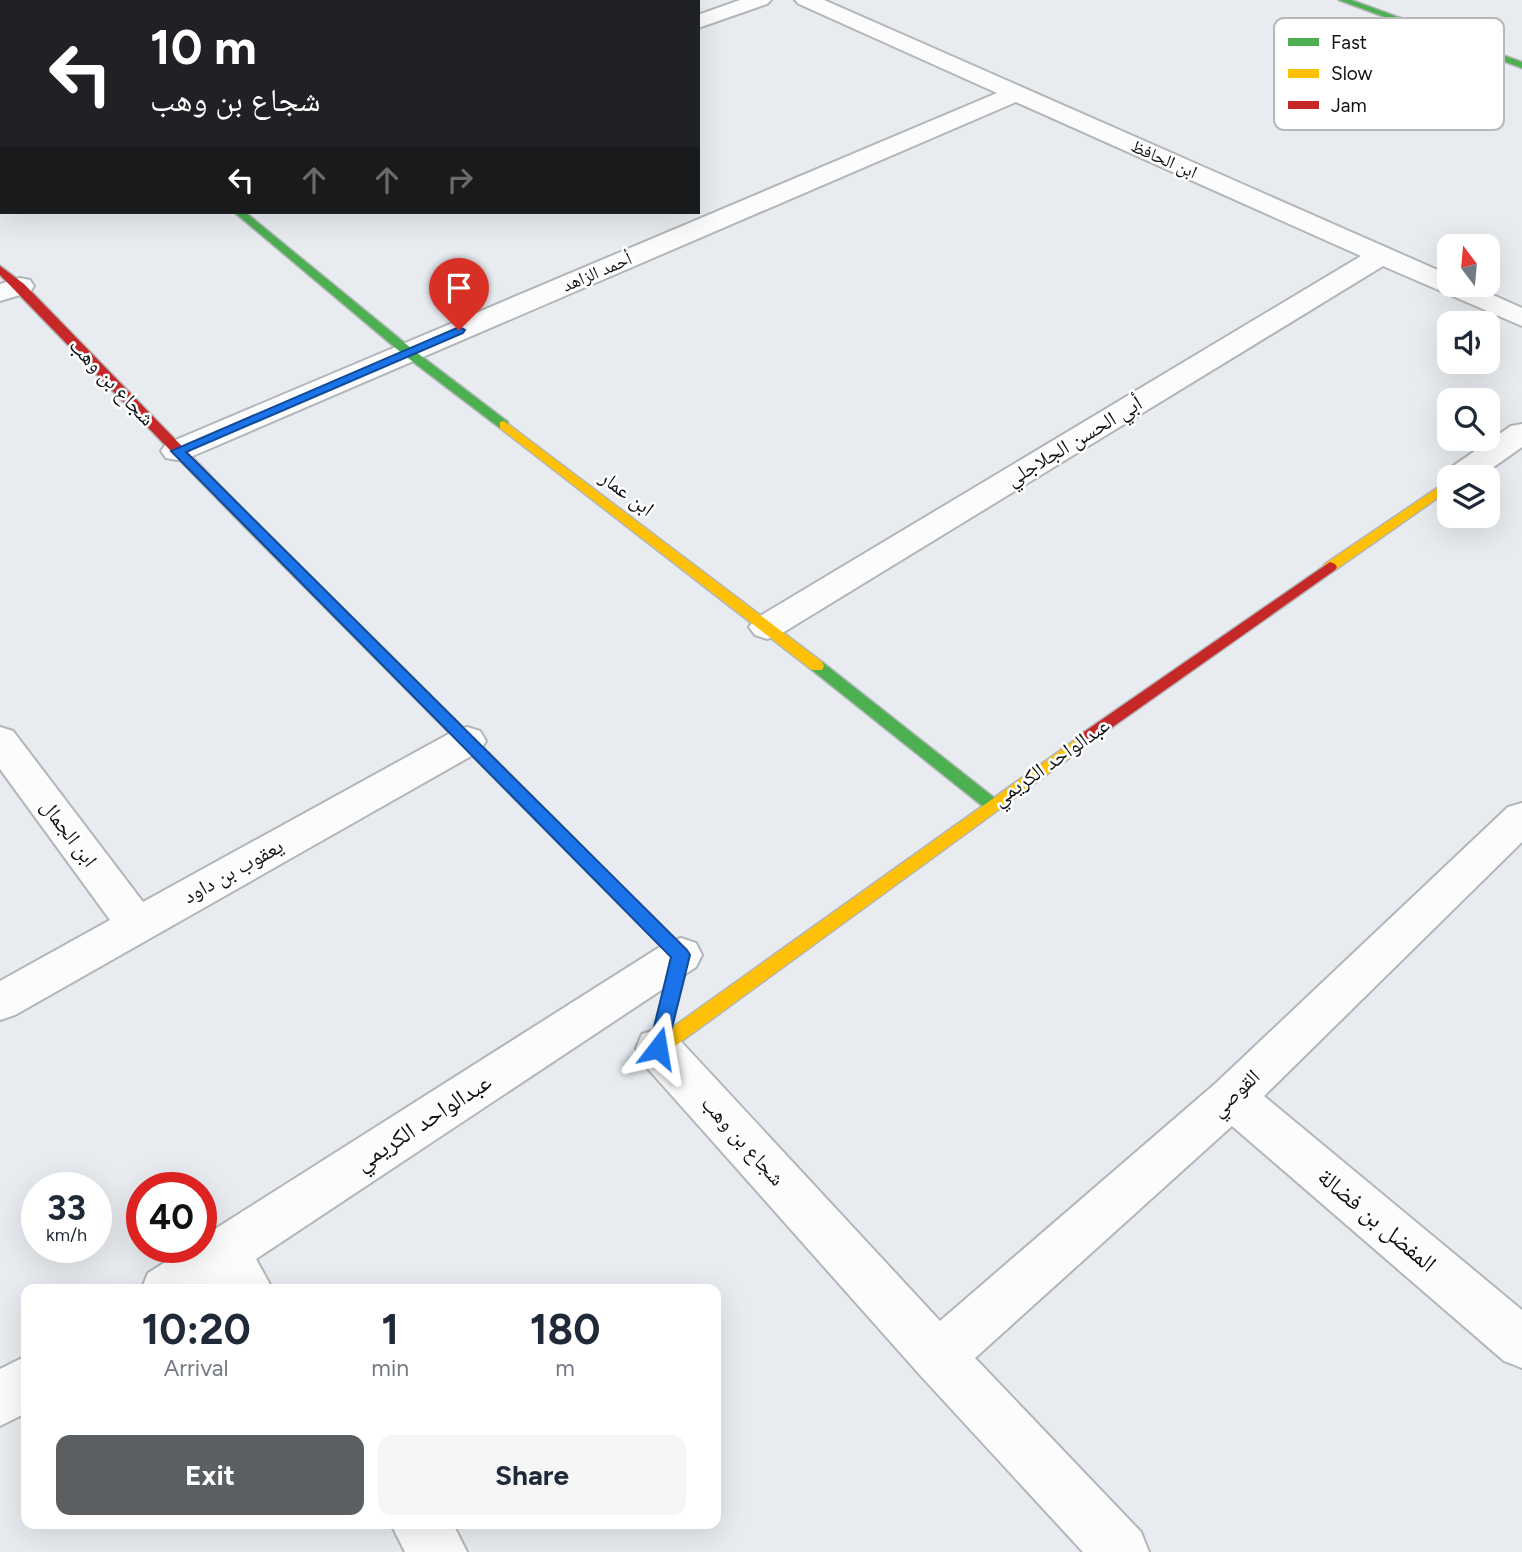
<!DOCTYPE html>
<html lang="en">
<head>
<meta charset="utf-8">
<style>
	body { margin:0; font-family:Figtree,"Noto Naskh Arabic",sans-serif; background:#f6f6f7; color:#1f2937; height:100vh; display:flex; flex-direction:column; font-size:26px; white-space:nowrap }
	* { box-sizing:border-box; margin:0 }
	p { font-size:23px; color:#747a83 }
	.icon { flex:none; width:38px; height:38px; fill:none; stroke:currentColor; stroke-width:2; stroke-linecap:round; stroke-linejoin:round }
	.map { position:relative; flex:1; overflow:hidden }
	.details { position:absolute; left:21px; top:1284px; width:700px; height:245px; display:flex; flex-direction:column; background:#fff; border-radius:14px; box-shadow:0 7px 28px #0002 }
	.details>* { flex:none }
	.guide { position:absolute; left:0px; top:0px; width:700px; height:214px; box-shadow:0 7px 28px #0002; background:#202124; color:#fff; overflow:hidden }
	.needle { width:46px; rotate:344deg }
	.buttons { position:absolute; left:1437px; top:234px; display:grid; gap:14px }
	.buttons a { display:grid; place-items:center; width:63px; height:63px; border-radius:14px; background:#fff; box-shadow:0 7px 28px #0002; font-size:35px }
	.speed { position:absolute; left:21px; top:1172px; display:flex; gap:14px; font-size:35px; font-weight:700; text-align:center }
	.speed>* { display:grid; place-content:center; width:91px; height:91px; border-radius:50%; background:#fff; box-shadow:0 7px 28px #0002; line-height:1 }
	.speed small { font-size:18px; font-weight:400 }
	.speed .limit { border:10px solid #d22; background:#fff; color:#111 }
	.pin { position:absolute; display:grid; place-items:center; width:60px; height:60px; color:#fff; margin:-72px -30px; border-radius:50% 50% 50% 0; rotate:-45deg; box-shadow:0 0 7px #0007 }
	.pin .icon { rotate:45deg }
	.me { position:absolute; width:77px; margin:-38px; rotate:14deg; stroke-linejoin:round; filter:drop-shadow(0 0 5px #0008) }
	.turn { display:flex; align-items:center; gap:24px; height:147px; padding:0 35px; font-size:32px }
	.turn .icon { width:91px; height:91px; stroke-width:2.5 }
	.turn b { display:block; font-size:49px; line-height:60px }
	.lanes { display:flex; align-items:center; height:66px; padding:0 35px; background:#0003; justify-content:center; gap:35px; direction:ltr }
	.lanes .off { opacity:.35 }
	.eta { display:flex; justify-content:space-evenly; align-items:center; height:119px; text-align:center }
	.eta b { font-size:42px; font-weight:700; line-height:49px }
	.button { display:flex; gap:14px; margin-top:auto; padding:14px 35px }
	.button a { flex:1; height:80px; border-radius:14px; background:#5c5f62; color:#fff; font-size:28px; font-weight:700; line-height:80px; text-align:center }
	.button a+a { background:#f6f6f7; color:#1f2937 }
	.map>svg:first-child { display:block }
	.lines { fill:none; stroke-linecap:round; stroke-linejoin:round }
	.lane-casing { stroke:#b3b6b8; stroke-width:3 }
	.street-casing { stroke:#b3b6b8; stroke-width:4 }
	.fast-casing { stroke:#b3b6b8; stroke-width:3 }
	.slow-casing { stroke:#b3b6b8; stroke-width:3 }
	.jam-casing { stroke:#b3b6b8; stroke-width:3 }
	.lane { fill:#fcfcfd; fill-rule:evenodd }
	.street { fill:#fcfcfd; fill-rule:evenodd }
	.fast { fill:#4caf50; fill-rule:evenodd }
	.slow { fill:#ffc107; fill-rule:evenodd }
	.jam { fill:#c62828; fill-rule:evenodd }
	.route { fill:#1a73e8; stroke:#114b97; stroke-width:2 }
	.labels { text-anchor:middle; stroke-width:5; stroke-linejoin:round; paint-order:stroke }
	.far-street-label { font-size:18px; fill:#101315; stroke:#fff }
	.street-label { font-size:21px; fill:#101315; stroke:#fff }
	.near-street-label { font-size:24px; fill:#101315; stroke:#fff }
	.key { fill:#fff; stroke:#b7b8b9; stroke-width:2 }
	.key-label { font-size:19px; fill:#101315 }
</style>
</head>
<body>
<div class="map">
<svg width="1522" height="1552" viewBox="0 0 1522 1552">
	<rect width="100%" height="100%" fill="#e8ecf0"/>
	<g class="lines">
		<defs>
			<g id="lane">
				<polygon points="60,0 83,0 59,2"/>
				<rect x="0" y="15" width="2" height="10"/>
			</g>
			<g id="street">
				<polygon points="193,0 219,0 192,2"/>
				<polygon points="466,0 491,0 465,2"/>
				<polygon points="740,0 771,0 767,4 698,28 698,15"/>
				<polygon points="795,0 824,0 1449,275 1449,285 1471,285 1522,308 1522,326 1383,266 779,635 767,639 755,635 749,627 755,619 1361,256 1016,102 188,458 177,460 166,458 161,451 166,444 997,93 799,4"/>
				<polygon points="2,52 2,66 0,67 0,53"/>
				<rect x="0" y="148" width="2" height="14"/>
				<polygon points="20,278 30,280 34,286 30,292 0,301 0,284"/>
				<polygon points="1522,424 1522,447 1478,478 1449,478 1449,486 1446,485 1441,478 1446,471 1511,426"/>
				<polygon points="0,727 13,731 143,902 454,731 467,727 480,731 486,741 480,751 15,1015 0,1020 0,981 110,920 0,769"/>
				<polygon points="1522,803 1522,842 1264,1096 1522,1310 1522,1368 1504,1361 1232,1126 975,1358 1141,1532 1149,1552 1083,1552 920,1375 642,1062 636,1048 642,1034 658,1029 674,1034 940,1321 1216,1083 1508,807"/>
				<polygon points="681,938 696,943 702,955 696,967 256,1259 273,1290 218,1290 215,1286 210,1290 141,1290 148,1273 188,1248 201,1248 204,1236 666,943"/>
				<polygon points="26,1356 26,1413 0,1426 0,1369"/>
				<polygon points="391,1524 453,1524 467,1552 405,1552"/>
			</g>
			<g id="fast">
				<polygon points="1339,0 1351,0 1522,62 1522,68"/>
				<polygon points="234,212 245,212 412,349 508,422 508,428 500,428 404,355"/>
				<polygon points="239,509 244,510 554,818 556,822 554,826 542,826 234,516 234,510"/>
				<polygon points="817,661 822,662 997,800 999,804 997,808 985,808 812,670 810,666"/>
			</g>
			<g id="slow">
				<polygon points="504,421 822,662 824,666 822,670 812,670 500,428 500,422"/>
				<polygon points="1449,480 1449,490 1335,570 1325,570 1323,567 1325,564"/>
				<polygon points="1089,730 1094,732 1097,736 1094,740 664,1054 658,1056 652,1054 649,1048 652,1042"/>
			</g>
			<g id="jam">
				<polygon points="0,266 24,284 244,510 244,516 234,516 0,275"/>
				<polygon points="1330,562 1335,564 1337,567 1335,570 1094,740 1084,740 1081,736 1084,732"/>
				<polygon points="548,816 554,818 690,955 664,1054 658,1056 652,1054 649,1048 672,957 542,826 540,822 542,818"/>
			</g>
		</defs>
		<use href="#lane" class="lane-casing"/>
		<use href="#street" class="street-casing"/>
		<use href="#fast" class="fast-casing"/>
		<use href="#slow" class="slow-casing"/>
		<use href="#jam" class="jam-casing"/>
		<use href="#lane" class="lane"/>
		<use href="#street" class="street"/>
		<use href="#fast" class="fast"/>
		<use href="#slow" class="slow"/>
		<use href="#jam" class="jam"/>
	</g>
	<polygon class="route" points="459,327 465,330 463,333 186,452 687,950 690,955 667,1048 665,1053 658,1056 651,1053 649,1048 671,957 171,451"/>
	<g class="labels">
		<g class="far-street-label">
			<text transform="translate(1164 159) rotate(24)" y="6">ابن الحافظ</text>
			<text transform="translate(597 272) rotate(-23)" y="6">أحمد الزاهد</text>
		</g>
		<g class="street-label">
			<text transform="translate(112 382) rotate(46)" y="7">شجاع بن وهب</text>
			<text transform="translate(1074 441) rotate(-31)" y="7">أبي الحسن الجلاجلي</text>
			<text transform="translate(627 493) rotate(37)" y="7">ابن عمار</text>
			<text transform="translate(1051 762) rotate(-35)" y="7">عبدالواحد الكريمي</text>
			<text transform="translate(69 833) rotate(53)" y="7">ابن الجمال</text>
			<text transform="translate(233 871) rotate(-29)" y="7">يعقوب بن داود</text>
			<text transform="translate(1235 1093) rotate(-43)" y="7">القوصي</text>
			<text transform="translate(743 1141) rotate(48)" y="7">شجاع بن وهب</text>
		</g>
		<g class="near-street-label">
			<text transform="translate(423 1122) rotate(-33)" y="8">عبدالواحد الكريمي</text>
			<text transform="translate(1377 1220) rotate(40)" y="8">المفضل بن فضالة</text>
		</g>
	</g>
	<rect x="1274" y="18" width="230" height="112" rx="10" class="key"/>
	<rect x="1288" y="38" width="31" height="8" fill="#4caf50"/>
	<rect x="1288" y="69" width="31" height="9" fill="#ffc107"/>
	<rect x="1288" y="101" width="31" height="8" fill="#c62828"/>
	<g class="key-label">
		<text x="1331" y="49">Fast</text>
		<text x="1331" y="80">Slow</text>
		<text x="1331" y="112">Jam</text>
	</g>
</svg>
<div class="buttons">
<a><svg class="needle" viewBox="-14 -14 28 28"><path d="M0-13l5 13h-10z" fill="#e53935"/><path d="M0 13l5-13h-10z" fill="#747a83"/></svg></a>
<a><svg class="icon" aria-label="sound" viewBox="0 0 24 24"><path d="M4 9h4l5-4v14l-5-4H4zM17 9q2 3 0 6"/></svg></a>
<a><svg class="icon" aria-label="search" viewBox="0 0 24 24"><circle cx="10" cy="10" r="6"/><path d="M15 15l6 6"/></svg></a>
<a><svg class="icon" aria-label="layers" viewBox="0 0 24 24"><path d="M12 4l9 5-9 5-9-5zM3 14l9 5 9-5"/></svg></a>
</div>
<div class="speed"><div>33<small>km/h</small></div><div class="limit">40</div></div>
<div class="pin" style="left:459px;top:330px;background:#d93025"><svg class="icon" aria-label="arrive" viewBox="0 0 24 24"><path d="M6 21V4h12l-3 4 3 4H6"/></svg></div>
<svg class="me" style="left:658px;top:1048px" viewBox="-20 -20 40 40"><path d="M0-17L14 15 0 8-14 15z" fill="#1a73e8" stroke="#fff" stroke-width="4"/></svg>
<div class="guide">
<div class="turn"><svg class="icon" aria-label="left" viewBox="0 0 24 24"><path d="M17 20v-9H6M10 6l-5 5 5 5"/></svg><div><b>10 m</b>شجاع بن وهب</div></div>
<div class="lanes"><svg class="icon" aria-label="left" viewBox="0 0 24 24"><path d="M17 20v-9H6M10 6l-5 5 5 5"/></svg><svg class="icon off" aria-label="ahead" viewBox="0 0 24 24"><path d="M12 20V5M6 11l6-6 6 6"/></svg><svg class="icon off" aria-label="ahead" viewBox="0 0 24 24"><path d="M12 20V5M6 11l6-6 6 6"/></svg><svg class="icon off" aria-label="right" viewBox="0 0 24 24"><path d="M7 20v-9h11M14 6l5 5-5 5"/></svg></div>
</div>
<section class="details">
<div class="eta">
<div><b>10:20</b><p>Arrival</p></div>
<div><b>1</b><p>min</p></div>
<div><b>180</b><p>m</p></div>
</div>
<div class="button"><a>Exit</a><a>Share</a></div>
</section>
</div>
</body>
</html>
